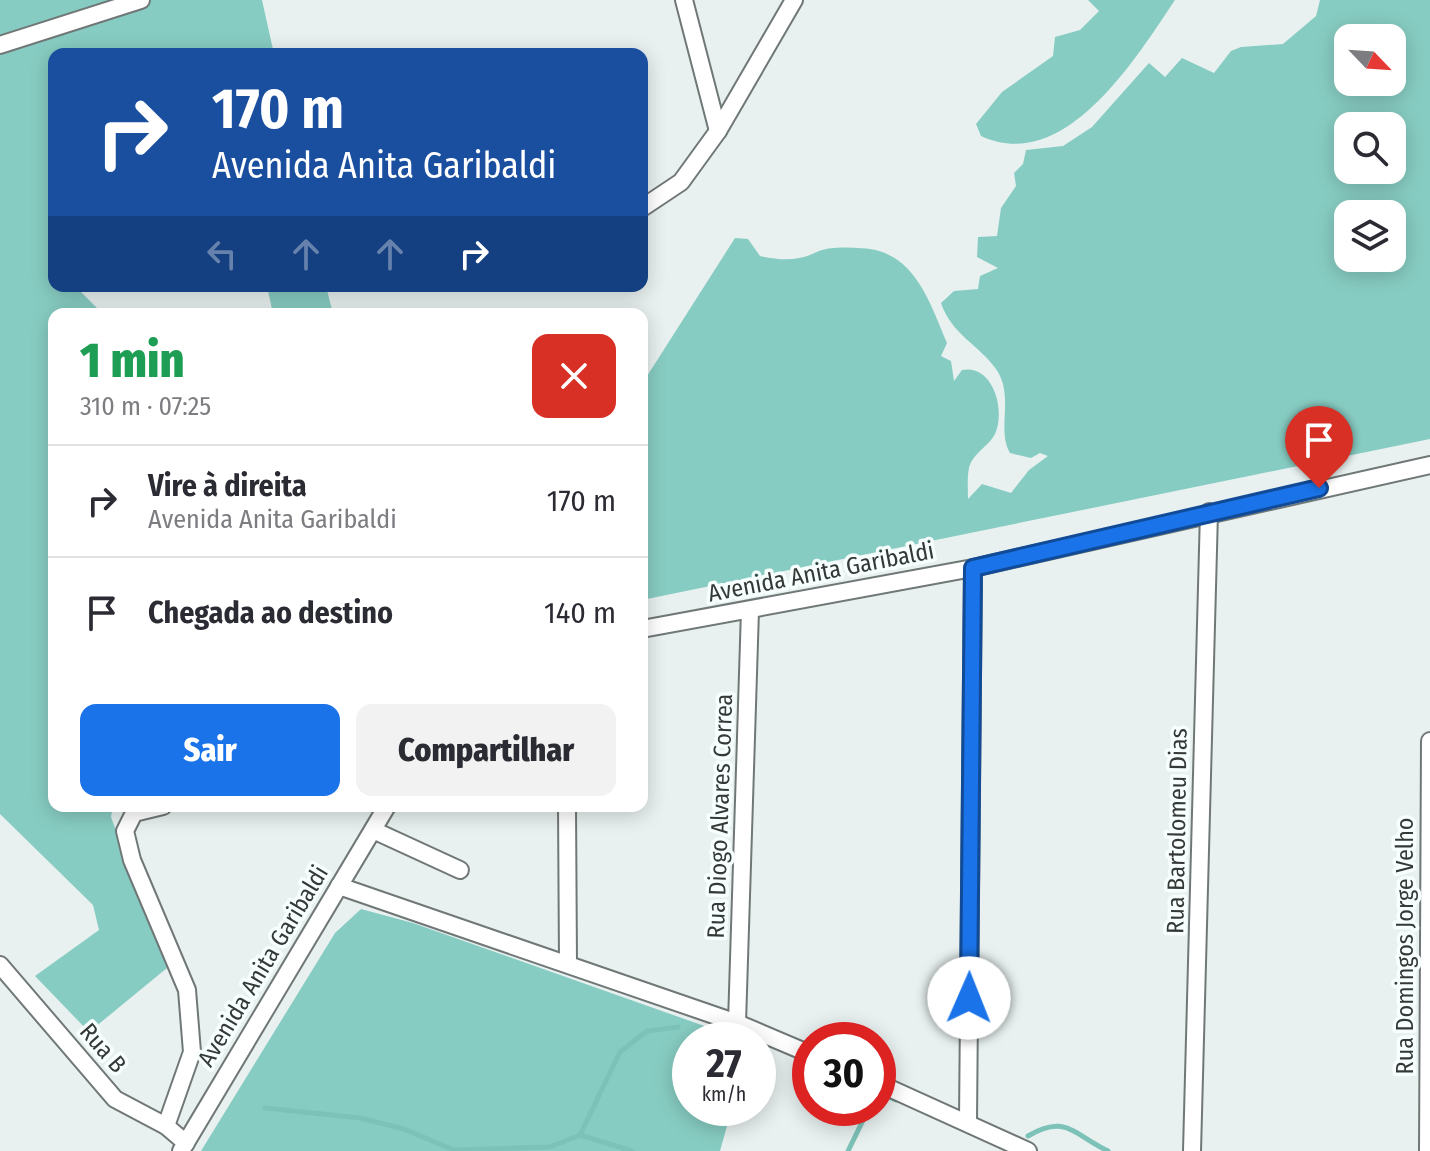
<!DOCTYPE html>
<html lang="pt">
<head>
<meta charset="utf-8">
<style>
	body { margin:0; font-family:"Fira Sans Condensed",sans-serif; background:#f2f2f3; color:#2b2b33; height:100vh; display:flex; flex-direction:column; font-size:30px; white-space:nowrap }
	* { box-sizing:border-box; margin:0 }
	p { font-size:26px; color:#7c7c81 }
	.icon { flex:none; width:44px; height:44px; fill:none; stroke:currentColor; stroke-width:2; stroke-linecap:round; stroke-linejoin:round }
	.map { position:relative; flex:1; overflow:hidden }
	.sheet { position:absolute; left:48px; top:308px; width:600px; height:504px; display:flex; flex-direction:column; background:#fff; border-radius:16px; box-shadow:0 4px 20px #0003 }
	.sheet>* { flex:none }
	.banner { position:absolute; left:48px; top:48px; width:600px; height:244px; border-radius:16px; box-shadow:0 4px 20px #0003; background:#1a4fa0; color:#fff; overflow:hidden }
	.needle { width:52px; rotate:115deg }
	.fabs { position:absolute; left:1334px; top:24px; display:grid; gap:16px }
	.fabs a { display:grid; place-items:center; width:72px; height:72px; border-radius:16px; background:#fff; box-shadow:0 4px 20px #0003; font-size:40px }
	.speed { position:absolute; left:672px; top:1022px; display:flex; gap:16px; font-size:40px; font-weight:700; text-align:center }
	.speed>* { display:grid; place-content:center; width:104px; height:104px; border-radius:50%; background:#fff; box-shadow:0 4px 20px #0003; line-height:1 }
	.speed small { font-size:20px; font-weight:400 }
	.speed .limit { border:12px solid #d22; background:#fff; color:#111 }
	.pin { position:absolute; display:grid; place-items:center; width:68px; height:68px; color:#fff; margin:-82px -34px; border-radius:50% 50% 50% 0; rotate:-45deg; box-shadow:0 0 8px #0007 }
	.pin .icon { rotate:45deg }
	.me { position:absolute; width:88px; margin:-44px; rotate:1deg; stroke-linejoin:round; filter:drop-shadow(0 0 6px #0008) }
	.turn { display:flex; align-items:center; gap:28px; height:168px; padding:0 32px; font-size:36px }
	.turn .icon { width:104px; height:104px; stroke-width:2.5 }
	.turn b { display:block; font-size:56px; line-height:68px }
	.lanes { display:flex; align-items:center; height:76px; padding:0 32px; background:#0003; justify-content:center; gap:40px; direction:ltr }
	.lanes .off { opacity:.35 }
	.round { display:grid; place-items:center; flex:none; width:84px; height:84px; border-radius:16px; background:#f2f2f3 }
	.headline { display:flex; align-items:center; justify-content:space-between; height:136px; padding:0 32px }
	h1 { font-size:48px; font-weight:800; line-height:60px; color:#1e9e55 }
	.cta { display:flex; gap:16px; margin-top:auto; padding:16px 32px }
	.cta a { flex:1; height:92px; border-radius:16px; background:#1a73e8; color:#fff; font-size:32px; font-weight:800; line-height:92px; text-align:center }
	.cta a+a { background:#f2f2f3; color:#2b2b33 }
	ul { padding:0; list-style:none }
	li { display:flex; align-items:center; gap:24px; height:112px; padding:0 32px; border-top:2px solid #e1e1e2 }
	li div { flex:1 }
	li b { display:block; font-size:30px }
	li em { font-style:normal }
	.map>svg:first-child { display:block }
	.forest { fill:#87ccc2; fill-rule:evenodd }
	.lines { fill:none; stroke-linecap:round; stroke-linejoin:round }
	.stream { stroke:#7dc2b8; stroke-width:5 }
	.minor-casing { stroke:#707877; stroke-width:20 }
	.minor { stroke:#fff; stroke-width:16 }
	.route-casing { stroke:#114b97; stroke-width:20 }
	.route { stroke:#1a73e8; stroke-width:14 }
	.labels { text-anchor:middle; stroke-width:7; stroke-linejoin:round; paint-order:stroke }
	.street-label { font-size:24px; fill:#343837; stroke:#f6fffd }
</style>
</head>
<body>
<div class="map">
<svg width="1430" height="1151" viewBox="0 0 1430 1151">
	<rect width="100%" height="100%" fill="#e8f1f0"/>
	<g class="forest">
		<polygon points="0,0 262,0 274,54 54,54 54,211 48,258 54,264 54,286 75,286 103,314 54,314 54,806 113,806 111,817 167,968 89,1032 35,976 99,930 93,905 0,814"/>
		<path d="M1088,0H1175C1136,58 1065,175 981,136L976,124L1002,92L1053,56L1055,37L1080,30L1099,11Z"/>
		<path d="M1320,0H1430V439L642,600V384L735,238L748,239L760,256C784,261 799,261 819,251C828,247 847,247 857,248C913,248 928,298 947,343L941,356L951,361L954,381L962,370C993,364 1006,410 995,434C989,446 972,454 969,468C967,477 968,489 968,499L982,484L1011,493L1029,470L1048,456L1040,453L1031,458L1010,453C996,429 1015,396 996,369C978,344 952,335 941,303L954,291L978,289L980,276L998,268L977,257L978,237L997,236L1001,208L1016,186L1014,173L1023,164L1026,150L1063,146L1092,127L1149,63L1165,77L1182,58L1214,73L1231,51L1241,47L1283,44L1316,16ZM1392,38V82H1348V38ZM1392,126V170H1348V126ZM1392,214V258H1348V214Z"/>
		<polygon points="267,286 326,286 333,314 273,314"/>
		<polygon points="361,909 413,923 744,1040 690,1040 690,1108 732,1108 720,1151 201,1151 335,933"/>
	</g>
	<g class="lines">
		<g class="stream">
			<polyline points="878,1098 886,1096 896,1100"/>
			<polyline points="265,1108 360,1118 404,1129 454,1150 550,1147 580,1135 632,1151"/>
			<polyline points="580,1135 620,1052 647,1031 678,1027"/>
			<path d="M1028,1136C1066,1114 1073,1134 1108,1151"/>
			<polyline points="848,1151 869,1108"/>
		</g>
		<defs>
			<g id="minor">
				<polyline points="684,0 718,131"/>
				<polyline points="0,45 141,0"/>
				<polyline points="642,208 681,182 718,131 794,0"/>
				<polyline points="642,629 973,568 1430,465"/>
				<polyline points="163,806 134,813 125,831 132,860 187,990 192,1052 166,1126"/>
				<polyline points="567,806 568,963"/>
				<polyline points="373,830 460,870"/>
				<polyline points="339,886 737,1023 810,1054"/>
				<polyline points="0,965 115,1099 166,1126 186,1143"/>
				<polyline points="737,1023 750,610"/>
				<polyline points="878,1083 1028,1151"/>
				<polyline points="968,1121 973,568"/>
				<polyline points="181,1151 387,806"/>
				<polyline points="1192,1151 1209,512"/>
				<polyline points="1428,1151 1430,741"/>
			</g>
		</defs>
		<use href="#minor" class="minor-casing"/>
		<use href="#minor" class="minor"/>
	</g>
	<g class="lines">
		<defs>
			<polyline id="route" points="969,998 973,568 1319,488"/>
		</defs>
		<use href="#route" class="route-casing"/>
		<use href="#route" class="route"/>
	</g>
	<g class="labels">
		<g class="street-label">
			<text transform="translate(821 572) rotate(-11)" y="8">Avenida Anita Garibaldi</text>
			<text transform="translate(720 816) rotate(-88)" y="8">Rua Diogo Alvares Correa</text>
			<text transform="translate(1177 831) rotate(-89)" y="8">Rua Bartolomeu Dias</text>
			<text transform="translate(1405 946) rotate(-90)" y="8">Rua Domingos Jorge Velho</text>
			<text transform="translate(263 966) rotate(-59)" y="8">Avenida Anita Garibaldi</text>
			<text transform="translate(103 1048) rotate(49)" y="8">Rua B</text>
		</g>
	</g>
</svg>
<div class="fabs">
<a><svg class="needle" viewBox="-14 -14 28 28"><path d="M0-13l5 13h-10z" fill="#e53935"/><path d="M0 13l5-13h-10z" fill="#7c7c81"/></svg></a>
<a><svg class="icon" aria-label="search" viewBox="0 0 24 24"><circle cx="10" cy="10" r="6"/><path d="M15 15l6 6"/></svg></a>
<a><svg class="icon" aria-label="layers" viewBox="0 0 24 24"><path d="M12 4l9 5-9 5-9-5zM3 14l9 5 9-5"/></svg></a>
</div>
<div class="speed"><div>27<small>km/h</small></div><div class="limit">30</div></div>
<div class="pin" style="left:1319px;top:488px;background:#d93025"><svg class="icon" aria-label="arrive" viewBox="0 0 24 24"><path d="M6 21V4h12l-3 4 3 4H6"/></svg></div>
<svg class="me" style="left:969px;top:998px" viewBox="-20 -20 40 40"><circle r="19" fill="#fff"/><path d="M0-13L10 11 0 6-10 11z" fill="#1a73e8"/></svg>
<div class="banner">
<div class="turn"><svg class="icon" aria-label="right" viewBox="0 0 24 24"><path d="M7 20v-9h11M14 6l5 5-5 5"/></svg><div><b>170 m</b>Avenida Anita Garibaldi</div></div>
<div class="lanes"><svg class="icon off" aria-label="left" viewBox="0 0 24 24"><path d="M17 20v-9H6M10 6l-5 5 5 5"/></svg><svg class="icon off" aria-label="ahead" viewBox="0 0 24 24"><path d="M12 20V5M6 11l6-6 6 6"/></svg><svg class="icon off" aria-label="ahead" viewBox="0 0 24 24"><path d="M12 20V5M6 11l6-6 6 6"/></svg><svg class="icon" aria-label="right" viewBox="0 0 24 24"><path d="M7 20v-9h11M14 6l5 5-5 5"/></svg></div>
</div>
<section class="sheet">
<div class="headline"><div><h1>1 min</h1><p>310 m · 07:25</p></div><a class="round" style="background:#d93025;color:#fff"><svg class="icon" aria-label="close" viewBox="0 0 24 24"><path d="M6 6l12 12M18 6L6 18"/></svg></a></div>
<ul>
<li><svg class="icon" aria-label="right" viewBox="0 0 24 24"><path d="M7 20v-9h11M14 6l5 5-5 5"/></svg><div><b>Vire à direita</b><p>Avenida Anita Garibaldi</p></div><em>170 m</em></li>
<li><svg class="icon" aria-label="arrive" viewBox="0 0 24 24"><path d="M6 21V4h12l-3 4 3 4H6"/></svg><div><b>Chegada ao destino</b></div><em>140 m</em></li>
</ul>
<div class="cta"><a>Sair</a><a>Compartilhar</a></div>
</section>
</div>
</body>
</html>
